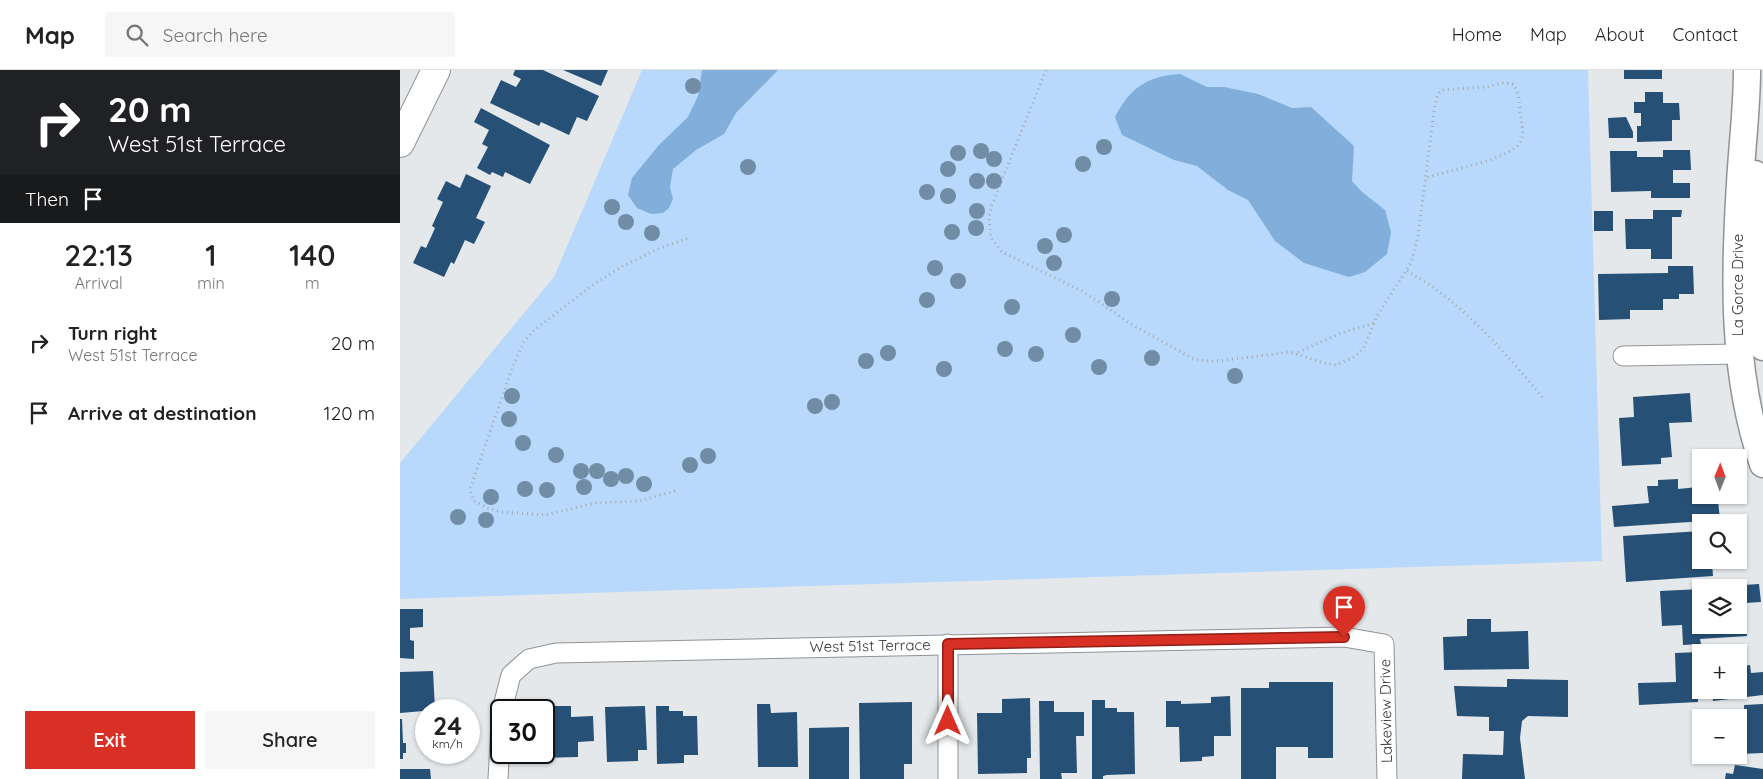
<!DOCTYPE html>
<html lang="en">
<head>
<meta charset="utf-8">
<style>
	body { margin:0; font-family:Quicksand,sans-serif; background:#f6f6f6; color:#222; height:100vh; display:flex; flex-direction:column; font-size:19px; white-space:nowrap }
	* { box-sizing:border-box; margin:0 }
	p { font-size:16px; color:#767676 }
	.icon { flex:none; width:28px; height:28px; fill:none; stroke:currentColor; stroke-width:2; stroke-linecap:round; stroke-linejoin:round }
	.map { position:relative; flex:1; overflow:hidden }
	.panel { display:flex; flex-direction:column; background:#fff; width:400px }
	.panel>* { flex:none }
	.hud { background:#202124; color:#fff; overflow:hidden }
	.needle { width:32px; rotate:1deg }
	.buttons { position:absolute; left:1292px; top:379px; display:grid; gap:10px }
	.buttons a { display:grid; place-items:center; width:55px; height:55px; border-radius:0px; background:#fff; box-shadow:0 1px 4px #0004; font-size:25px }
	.speed { position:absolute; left:15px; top:629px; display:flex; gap:10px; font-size:25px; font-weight:700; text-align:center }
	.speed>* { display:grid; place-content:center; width:65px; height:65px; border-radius:50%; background:#fff; box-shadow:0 1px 4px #0004; line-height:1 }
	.speed small { font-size:12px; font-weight:400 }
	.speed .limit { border:2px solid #111; border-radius:8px; background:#fff; color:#111 }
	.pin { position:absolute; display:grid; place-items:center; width:42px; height:42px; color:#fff; margin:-51px -21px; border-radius:50% 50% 50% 0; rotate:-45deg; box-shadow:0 0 5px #0007 }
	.pin .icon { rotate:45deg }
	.me { position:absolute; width:55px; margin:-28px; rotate:0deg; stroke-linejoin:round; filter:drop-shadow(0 0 4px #0008) }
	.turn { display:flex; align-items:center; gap:18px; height:105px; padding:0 25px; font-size:22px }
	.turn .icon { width:65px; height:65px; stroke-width:2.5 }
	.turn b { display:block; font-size:35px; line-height:42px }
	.then { display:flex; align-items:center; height:48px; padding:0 25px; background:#0003; gap:10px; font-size:19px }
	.eta { display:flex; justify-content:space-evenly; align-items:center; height:85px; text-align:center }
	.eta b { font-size:30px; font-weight:600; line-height:35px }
	.action { display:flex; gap:10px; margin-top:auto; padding:10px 25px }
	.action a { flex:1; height:58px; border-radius:0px; background:#d93025; color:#fff; font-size:20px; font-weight:600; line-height:58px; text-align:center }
	.action a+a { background:#f6f6f6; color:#222 }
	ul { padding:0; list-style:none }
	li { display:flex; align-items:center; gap:15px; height:70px; padding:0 25px }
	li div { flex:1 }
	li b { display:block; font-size:19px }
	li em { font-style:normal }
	header { display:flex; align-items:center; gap:30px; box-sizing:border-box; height:70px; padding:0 25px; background:#fff; border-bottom:1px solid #e0e0e0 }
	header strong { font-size:24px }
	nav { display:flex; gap:28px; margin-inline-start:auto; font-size:18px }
	.search { width:350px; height:45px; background:#f6f6f6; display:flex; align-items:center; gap:12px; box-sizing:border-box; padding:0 18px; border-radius:0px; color:#767676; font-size:19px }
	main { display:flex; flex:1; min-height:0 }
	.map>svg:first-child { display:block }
	.green { fill:#b8d9fb }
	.water { fill:#81aeda }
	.building { fill:#265076 }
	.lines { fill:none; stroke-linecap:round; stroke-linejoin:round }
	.minor-casing { stroke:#909396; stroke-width:21 }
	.secondary-casing { stroke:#909396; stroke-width:29 }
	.primary-casing { stroke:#909396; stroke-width:30 }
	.path { stroke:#a6a9ab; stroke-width:3; stroke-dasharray:1 4; stroke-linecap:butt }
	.minor { stroke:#fff; stroke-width:19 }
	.secondary { stroke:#fff; stroke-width:26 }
	.primary { stroke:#fff; stroke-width:28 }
	.tree { fill:#708da5 }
	.route-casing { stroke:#8d1f18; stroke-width:12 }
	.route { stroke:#d93025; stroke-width:9 }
	.labels { text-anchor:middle; stroke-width:5; stroke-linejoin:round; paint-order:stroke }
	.street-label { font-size:15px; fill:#353637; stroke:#fff }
</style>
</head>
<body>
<header>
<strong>Map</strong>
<div class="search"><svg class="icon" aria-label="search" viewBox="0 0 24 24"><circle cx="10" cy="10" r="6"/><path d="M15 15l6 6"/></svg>Search here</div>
<nav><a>Home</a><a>Map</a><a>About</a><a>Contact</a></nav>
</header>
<main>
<section class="panel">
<div class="hud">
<div class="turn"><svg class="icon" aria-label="right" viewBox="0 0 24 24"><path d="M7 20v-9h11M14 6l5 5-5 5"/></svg><div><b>20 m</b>West 51st Terrace</div></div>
<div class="then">Then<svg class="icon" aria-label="arrive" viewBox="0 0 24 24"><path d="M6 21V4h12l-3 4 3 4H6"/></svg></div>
</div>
<div class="eta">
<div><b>22:13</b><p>Arrival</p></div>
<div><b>1</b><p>min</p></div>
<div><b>140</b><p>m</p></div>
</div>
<ul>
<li><svg class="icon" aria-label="right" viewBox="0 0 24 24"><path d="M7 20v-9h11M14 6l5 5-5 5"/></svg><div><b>Turn right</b><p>West 51st Terrace</p></div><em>20 m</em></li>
<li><svg class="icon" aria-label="arrive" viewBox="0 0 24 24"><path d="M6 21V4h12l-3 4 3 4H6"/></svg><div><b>Arrive at destination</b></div><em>120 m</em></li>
</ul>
<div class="action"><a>Exit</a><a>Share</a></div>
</section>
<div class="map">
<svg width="1363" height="709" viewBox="0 0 1363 709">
	<rect width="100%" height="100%" fill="#e4e8eb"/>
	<polygon class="green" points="242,0 1188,0 1202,491 0,529 0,393 154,207"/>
	<g class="water">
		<polygon points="302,0 378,0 336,43 324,64 296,80 273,99 270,117 273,129 269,138 263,143 251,144 237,138 228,125 232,108 259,75 288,47 298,26"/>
		<path d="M780,4L807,17H824L858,24L892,38L911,37L954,76L952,111L962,122L985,140L991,162L987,184L965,202L949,207L904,193L875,171L848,130L828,120L797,96L774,90L722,65L715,47C730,18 747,6 780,4Z"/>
	</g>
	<g class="building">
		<polygon points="115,0 143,0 199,26 187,51 177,47 169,65 141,52 139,56 90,33 101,10 116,17 121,9 113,5"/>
		<polygon points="163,0 208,0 201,16"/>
		<rect x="1224" y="0" width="38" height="9"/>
		<polygon points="1245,22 1263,22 1263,33 1279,33 1280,50 1272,50 1272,71 1237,72 1237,56 1241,56 1241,43 1234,43 1234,32 1245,32"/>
		<polygon points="81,38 150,75 130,114 105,102 103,107 92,102 90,105 77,98 88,77 82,74 89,60 74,52"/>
		<polygon points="1226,47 1233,62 1233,68 1209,68 1208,48"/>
		<polygon points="1263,80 1290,80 1291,100 1273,100 1273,113 1290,113 1290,128 1251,128 1251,121 1211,122 1210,81 1237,81 1237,87 1263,87"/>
		<polygon points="66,104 91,116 76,148 85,152 74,174 65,170 54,194 51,192 44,207 13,193 21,176 26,178 35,158 32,156 43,132 37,129 46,111 60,118"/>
		<polygon points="1253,140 1282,140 1281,147 1272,147 1272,189 1251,189 1251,179 1226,179 1225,149 1253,149"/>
		<rect x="1194" y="141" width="19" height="20"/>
		<polygon points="1268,196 1293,196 1294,224 1279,224 1279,229 1263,229 1263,240 1230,240 1230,249 1199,250 1198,204 1268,203"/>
		<polygon points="1290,323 1292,352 1269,353 1272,387 1261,388 1261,394 1222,396 1219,348 1234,347 1233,327"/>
		<polygon points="1278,409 1278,419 1298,417 1299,431 1318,430 1320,450 1214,457 1212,436 1249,433 1247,416 1258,416 1258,410"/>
		<polygon points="1301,461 1301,490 1312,492 1313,506 1226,512 1223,466"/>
		<polygon points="1359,514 1361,532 1345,533 1347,566 1300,569 1301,574 1283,575 1282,555 1262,556 1260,521 1301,519 1301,555 1339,555 1339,518 1329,516"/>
		<polygon points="0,539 23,539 23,557 10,558 10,570 14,571 14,589 0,588"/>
		<polygon points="1067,549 1091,549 1091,562 1128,561 1129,599 1044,600 1043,567 1067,566"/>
		<polygon points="1340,574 1342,596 1350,595 1351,603 1363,602 1363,625 1313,631 1312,620 1339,620 1339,582 1312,582 1312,577"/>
		<polygon points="1301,582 1301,612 1297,612 1298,632 1239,635 1238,613 1276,612 1275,583"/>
		<polygon points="33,601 35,640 0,643 0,602"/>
		<polygon points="1107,609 1168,610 1168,647 1128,646 1122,651 1120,668 1125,709 1062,709 1063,684 1103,685 1104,661 1089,661 1089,647 1057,646 1054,616 1107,617"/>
		<polygon points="869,612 933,612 933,688 908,688 908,677 876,677 876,709 841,709 841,618 869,618"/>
		<polygon points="830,626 831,666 814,666 814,686 802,687 802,691 780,692 779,657 766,657 766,631 781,631 781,634 811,633 811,627"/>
		<polygon points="630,628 631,688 627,688 627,703 578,704 577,643 602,643 602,629"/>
		<polygon points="692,630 705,630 705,638 717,638 717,642 734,642 735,704 707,705 703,706 703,709 692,709"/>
		<polygon points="639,631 654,631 654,642 684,642 684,666 676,666 677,703 661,703 662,709 640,709"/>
		<polygon points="512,632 512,694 504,694 504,709 460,709 459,633"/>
		<polygon points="357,634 370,634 371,643 397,642 398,697 358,697"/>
		<polygon points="1363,634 1363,683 1339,684 1339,661 1345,660 1344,635"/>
		<polygon points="149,636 171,636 171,647 193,646 194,671 178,672 178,687 140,688 140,682 144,682 144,670 150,670"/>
		<polygon points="245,636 247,680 238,680 238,691 207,692 205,637"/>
		<polygon points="256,636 269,636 269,641 283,641 283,646 297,646 298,685 284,685 284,693 257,694"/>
		<polygon points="0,649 2,649 3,673 6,673 6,683 3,683 3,689 0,689"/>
		<polygon points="449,657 449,709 409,709 409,658"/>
		<polygon points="1294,660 1301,660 1301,684 1296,684"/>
		<polygon points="1335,695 1363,699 1363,709 1325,709 1326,703 1333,704"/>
		<polygon points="0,699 30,699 31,709 0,709"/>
	</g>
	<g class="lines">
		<defs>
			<g id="minor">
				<polyline points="1223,286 1339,284"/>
				<polyline points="102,640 111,605 129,589 156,583 944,567 984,574 987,709"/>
				<polyline points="98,709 101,651"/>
				<polyline points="548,709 548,574"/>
			</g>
			<g id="secondary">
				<path d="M1347,0C1347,38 1342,76 1340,114C1334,208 1332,304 1363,394"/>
				<polyline points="1355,104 1363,277"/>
			</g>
			<polyline id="primary" points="0,73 36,0"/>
		</defs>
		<use href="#minor" class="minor-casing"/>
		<use href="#secondary" class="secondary-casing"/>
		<use href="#primary" class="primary-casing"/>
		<g class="path">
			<path d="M646,0L592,135L589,147L591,168L602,182L682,221L736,257L792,288L805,291H818L890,282L927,294L937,295L956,286L964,277L977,246L1011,193L1018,166L1035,34L1038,24L1042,20L1086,17L1102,13L1113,14C1120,23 1119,36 1121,48C1122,55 1124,64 1121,71C1112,90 1047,100 1026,108"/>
			<path d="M1007,201C1062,231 1105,283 1145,330"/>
			<polyline points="898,282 941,263 974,253"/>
			<polyline points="275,421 239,431 195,433 146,445 101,442 87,438 73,430 70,419 114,293 124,272 132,262 194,214 223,196 260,178 289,168"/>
		</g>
		<use href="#minor" class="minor"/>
		<use href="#secondary" class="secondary"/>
		<use href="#primary" class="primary"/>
	</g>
	<g class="tree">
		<circle cx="293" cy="16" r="8"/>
		<circle cx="704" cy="77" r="8"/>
		<circle cx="581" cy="81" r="8"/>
		<circle cx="558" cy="83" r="8"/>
		<circle cx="594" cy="89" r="8"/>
		<circle cx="683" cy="94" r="8"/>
		<circle cx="348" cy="97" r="8"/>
		<circle cx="548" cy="99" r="8"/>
		<circle cx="577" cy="111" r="8"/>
		<circle cx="594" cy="111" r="8"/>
		<circle cx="527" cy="122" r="8"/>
		<circle cx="548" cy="126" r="8"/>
		<circle cx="212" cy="137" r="8"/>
		<circle cx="577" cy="141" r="8"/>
		<circle cx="226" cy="152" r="8"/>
		<circle cx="576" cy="158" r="8"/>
		<circle cx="552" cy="162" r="8"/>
		<circle cx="252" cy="163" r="8"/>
		<circle cx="664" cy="165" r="8"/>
		<circle cx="645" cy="176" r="8"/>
		<circle cx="654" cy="193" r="8"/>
		<circle cx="535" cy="198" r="8"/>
		<circle cx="558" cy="211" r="8"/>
		<circle cx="712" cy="229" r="8"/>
		<circle cx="527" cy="230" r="8"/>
		<circle cx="612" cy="237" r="8"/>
		<circle cx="673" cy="265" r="8"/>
		<circle cx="605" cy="279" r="8"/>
		<circle cx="488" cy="283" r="8"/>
		<circle cx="636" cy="284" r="8"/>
		<circle cx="752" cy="288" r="8"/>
		<circle cx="466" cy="291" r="8"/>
		<circle cx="699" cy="297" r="8"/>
		<circle cx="544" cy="299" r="8"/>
		<circle cx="835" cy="306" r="8"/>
		<circle cx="112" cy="326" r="8"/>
		<circle cx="432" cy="332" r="8"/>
		<circle cx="415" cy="336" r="8"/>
		<circle cx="109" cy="349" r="8"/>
		<circle cx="123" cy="373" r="8"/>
		<circle cx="156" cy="385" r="8"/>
		<circle cx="308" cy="386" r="8"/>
		<circle cx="290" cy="395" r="8"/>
		<circle cx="181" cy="401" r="8"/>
		<circle cx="197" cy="401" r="8"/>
		<circle cx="226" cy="406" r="8"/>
		<circle cx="211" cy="409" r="8"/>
		<circle cx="244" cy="414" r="8"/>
		<circle cx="184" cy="417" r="8"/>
		<circle cx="125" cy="419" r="8"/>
		<circle cx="147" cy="420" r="8"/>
		<circle cx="91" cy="427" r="8"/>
		<circle cx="58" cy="447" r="8"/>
		<circle cx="86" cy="450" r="8"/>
	</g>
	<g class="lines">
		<defs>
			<polyline id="route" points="548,651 548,574 944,567"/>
		</defs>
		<use href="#route" class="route-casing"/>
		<use href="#route" class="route"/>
	</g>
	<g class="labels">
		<g class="street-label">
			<text transform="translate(1338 215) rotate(-90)" y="5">La Gorce Drive</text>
			<text transform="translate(470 576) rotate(-1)" y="5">West 51st Terrace</text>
			<text transform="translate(986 641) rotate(-91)" y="5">Lakeview Drive</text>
		</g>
	</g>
</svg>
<div class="buttons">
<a><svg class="needle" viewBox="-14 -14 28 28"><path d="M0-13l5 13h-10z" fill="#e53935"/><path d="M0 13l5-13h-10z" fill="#767676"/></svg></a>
<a><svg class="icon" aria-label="search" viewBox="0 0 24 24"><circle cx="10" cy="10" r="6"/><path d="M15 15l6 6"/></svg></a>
<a><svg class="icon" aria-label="layers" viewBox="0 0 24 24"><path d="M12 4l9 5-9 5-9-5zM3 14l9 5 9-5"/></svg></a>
<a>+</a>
<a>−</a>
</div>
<div class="speed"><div>24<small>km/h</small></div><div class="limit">30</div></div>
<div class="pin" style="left:944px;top:567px;background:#d93025"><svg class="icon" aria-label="arrive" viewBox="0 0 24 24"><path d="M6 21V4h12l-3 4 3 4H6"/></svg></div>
<svg class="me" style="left:548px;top:651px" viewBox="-20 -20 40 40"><path d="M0-17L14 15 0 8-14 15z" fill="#d93025" stroke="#fff" stroke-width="4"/></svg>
</div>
</main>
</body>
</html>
